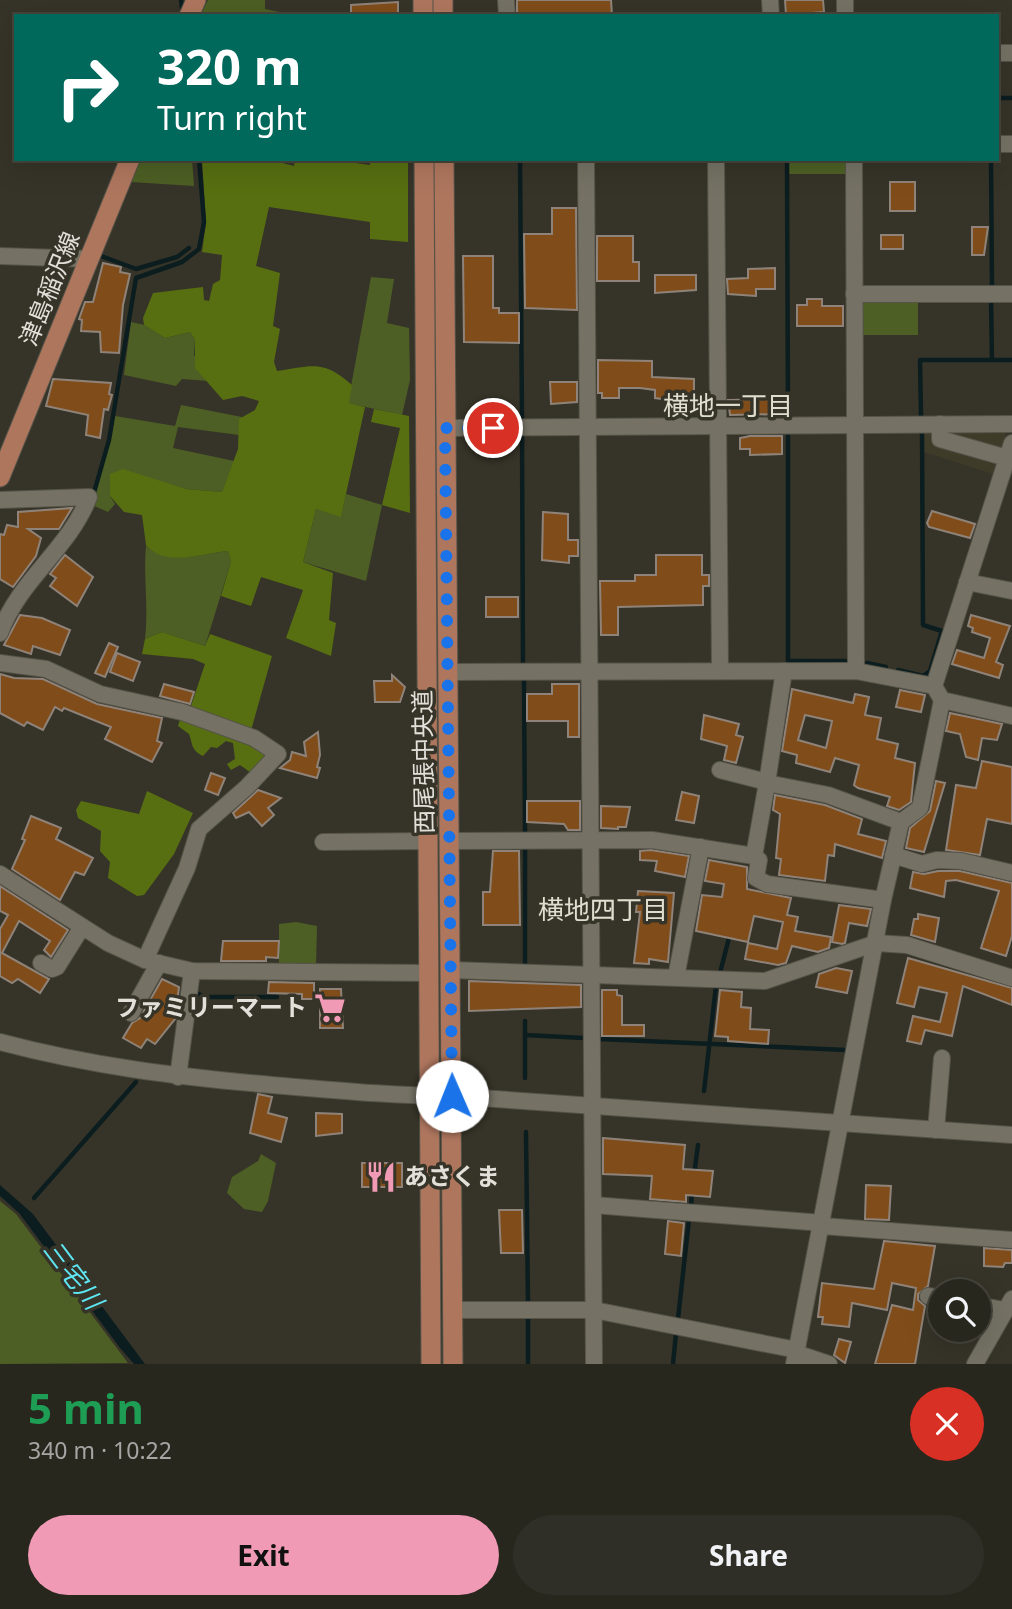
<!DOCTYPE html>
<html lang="en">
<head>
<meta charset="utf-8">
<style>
	body { margin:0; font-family:"Noto Sans","Noto Sans JP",sans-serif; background:#302f27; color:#f1f3f6; height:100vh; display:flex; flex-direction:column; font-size:26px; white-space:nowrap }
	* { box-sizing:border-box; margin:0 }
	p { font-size:23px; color:#a5a5a4 }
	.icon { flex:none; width:38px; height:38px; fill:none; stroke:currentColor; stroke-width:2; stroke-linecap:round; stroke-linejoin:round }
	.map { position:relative; height:1364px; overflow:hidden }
	.sheet { display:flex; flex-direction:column; background:#28271e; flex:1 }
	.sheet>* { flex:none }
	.banner { position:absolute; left:14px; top:14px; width:985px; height:147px; border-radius:0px; box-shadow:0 7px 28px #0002,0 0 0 2px #44443c; background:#00695c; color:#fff; overflow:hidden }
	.fabs { position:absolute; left:928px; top:1279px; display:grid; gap:14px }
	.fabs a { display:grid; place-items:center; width:63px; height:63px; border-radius:50%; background:#28271e; box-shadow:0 7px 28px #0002,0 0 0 2px #44443c; font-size:35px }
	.pin { position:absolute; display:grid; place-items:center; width:60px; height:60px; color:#fff; margin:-30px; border:4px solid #fff; border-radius:50%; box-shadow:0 2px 7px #0007 }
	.me { position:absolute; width:77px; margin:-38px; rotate:359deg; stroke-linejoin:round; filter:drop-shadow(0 0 5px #0008) }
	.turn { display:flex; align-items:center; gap:24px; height:147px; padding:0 28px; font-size:32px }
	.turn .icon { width:91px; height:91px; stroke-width:2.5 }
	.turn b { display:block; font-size:49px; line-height:60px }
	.round { display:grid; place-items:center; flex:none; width:74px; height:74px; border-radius:37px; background:#302f27 }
	.head { display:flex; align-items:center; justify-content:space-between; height:119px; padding:0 28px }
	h1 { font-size:42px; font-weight:700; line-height:52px; color:#1e9e55 }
	.action { display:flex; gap:14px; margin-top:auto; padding:14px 28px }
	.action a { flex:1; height:80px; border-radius:42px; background:#f09ab5; color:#111; font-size:28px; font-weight:700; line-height:80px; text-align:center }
	.action a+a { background:#302f27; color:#f1f3f6 }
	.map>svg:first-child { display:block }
	.built { fill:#3f3b29 }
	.green { fill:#4d5f24 }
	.forest { fill:#576f11 }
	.water { fill:#0c1d1f }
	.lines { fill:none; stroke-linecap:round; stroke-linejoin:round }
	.stream { stroke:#0c1d1f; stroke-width:4.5 }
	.building { fill:#804d1a; stroke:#8f8379; stroke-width:2; fill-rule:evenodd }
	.minor-casing { stroke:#555348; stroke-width:18 }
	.major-casing { stroke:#555348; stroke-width:21 }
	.minor { stroke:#757265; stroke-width:16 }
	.major { stroke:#af765e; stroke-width:19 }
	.route { stroke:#1a73e8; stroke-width:12; stroke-dasharray:0 21.6 }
	.labels { text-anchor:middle; stroke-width:7; stroke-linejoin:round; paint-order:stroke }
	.street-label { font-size:24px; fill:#e2e0d9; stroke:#363428 }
	.poi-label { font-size:24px; font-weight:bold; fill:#e2e0d9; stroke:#363428; text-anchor:end }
	.neighbourhood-label { font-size:26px; fill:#e0dece; stroke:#363428 }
	.water-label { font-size:26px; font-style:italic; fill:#5de5f1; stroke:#363428 }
</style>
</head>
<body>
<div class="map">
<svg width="1012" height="1364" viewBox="0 0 1012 1364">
	<rect width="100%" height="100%" fill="#363428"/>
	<polygon class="built" points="924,430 1003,430 1006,434 993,474 924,452"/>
	<g class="green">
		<polygon points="208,0 265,0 265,9 299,16 202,12"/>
		<polygon points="140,159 192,159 194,186 131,182"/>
		<rect x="789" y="159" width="58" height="15"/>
		<polygon points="371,277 394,279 387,323 409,328 410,380 402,415 348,403"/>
		<polygon points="866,298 918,298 918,335 861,335 861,303"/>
		<polygon points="131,322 144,325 165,338 190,332 195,340 194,355 209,381 182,379 176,386 124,375"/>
		<polygon points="181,405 242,417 239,435 178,427 173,448 234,461 222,492 186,489 129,474 110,496 115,504 108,512 92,505 115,416 175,426"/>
		<polygon points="346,494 382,505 366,581 303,562 316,509 341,516"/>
		<path d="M146,545C163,567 205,553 228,551L231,562L205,646L162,632L145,639C149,607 143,577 146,545Z"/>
		<polygon points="296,922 317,926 316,966 279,966 279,924"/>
		<polygon points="261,1154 276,1163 268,1201 262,1212 244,1209 227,1193 232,1177 258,1161"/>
		<polygon points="0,1201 16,1214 128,1363 0,1364"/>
	</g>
	<g class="forest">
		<path d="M202,159H267L294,166L295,159H348V162L370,165V159H408V242L370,239V222L269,207L256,266L280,273L273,326L280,329L274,362L277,371C312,366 323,359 352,385L349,403L365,407L341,517L316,509L303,562L333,573L329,620L336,623L331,656L286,638L303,590L261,577L251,606L221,596L231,562L228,551C205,553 163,568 146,545L142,515L124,512L110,496V474L123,469L186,489L222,492L238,449L239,419L255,410L259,401L242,396L223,400L195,368V340L190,332L165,338L144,325L143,318L153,293L203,287L204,300L209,301L213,284L220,280L222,255L202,252L206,223Z"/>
		<polygon points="374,409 409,416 410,513 382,505 400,428 371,422"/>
		<polygon points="162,632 205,646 210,634 272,656 250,734 189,712 205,664 193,659 142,654 145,639"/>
		<path d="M181,716L268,750V758L254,775L240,765L231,770L227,764L235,759L233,743L226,741L217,748L211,747L203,756C191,750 193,745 189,734L178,726Z"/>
		<polygon points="147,791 193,813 174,854 144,895 137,896 108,878 110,862 100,851 101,831 78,818 76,810 81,801 139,814"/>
	</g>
	<polygon class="water" points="0,1185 33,1214 145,1364 134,1364 120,1348 19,1213 0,1196"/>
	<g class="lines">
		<g class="stream">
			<polyline points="181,0 182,8"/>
			<polyline points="998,98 1012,98"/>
			<polyline points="520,159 522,421"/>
			<polyline points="787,159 788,418"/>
			<polyline points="991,159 992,289"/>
			<polyline points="101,256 136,269 177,257 189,248"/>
			<polyline points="991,299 992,360"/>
			<polyline points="921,416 920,360 1012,360"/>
			<polyline points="788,433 788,662"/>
			<polyline points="522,435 523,665"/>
			<polyline points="93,496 109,440 136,278 182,262 199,249 204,222 199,159"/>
			<polyline points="788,661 846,661"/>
			<polyline points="867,663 886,667"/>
			<polyline points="898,670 923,676 930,671 942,631 923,625 922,431"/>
			<polyline points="524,680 525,832"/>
			<polyline points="525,847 525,964"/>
			<polyline points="720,973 730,934"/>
			<polyline points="199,994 203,997 277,997"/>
			<polyline points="525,1021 525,1035"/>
			<polyline points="599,1039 846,1050"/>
			<polyline points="525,1078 525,1035 584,1038"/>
			<polyline points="704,1091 716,986"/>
			<polyline points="526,1132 528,1304"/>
			<polyline points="694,1175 698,1145"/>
			<polyline points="34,1198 136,1082"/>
			<polyline points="691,1207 692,1191"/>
			<polyline points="528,1317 528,1364"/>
			<polyline points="678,1319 689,1219"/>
			<polyline points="673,1364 676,1333"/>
		</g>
	</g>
	<g class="building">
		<polygon points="517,0 611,0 612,16 517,16"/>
		<polygon points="785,0 823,0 824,12 786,15"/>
		<polygon points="398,2 398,16 351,16 351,5"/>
		<rect x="890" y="182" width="25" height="29"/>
		<polygon points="552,208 576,208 577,310 525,308 524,234 552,234"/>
		<polygon points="972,227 988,227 984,255 972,255"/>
		<rect x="881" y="235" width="22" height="14"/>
		<polygon points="597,236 633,236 633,262 639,262 639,281 597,281"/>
		<polygon points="463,256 493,256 493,308 499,308 499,313 519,313 519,343 464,342"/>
		<polygon points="103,263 121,267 120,272 130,274 123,305 119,353 101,352 100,332 81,331 82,320 79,319 85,302 93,302"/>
		<polygon points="775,268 775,289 756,289 756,296 728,294 727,279 748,278 748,269"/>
		<polygon points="655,275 696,275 696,290 655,293"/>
		<polygon points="807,299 822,299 822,306 843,306 843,326 797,326 797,305 807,305"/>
		<polygon points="598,360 652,361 652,377 694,379 694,403 655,398 655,390 640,388 619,388 619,398 602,398 602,393 598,393"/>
		<polygon points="53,379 111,383 109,394 112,395 108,410 104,409 100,438 86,435 88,415 46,406"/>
		<polygon points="550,382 577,382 577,402 551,404"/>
		<polygon points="728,400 780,399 783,414 730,415"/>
		<polygon points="750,436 782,436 782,454 750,455 750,449 740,449 740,438"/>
		<polygon points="72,508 59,529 28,529 41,538 36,556 13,587 0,579 0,534 4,535 7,525 18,527 18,512"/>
		<polygon points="932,511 975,524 970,538 929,527 927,523"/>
		<polygon points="543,512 568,514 568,540 578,540 578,556 569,556 569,563 542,560"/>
		<polygon points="65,555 93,577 77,606 50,586 56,578 50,574"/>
		<polygon points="656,555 702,555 702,575 709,575 709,586 703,586 703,605 618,607 618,635 601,635 600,581 635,581 635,575 656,575"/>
		<rect x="486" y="597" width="32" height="20"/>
		<polygon points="20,615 42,618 70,630 60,655 33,646 31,654 4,645"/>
		<polygon points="971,615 1010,626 996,662 1003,665 999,678 952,664 957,650 984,658 990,638 972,632 973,628 968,626"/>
		<polygon points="109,643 118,647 105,677 95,673"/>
		<polygon points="117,653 140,662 133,681 110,672"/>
		<polygon points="0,674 14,678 43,679 97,704 162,718 157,741 162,743 152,762 105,739 111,727 64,708 62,711 55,707 43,730 27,722 24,726 0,713"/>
		<polygon points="392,675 405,687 400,702 375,702 374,681 392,681"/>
		<polygon points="164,684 194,692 190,704 160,696"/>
		<polygon points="552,684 579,684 579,737 568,737 568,721 527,721 527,694 552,694"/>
		<path d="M792,689L853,703L855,694L869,697L865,715L881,718L877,739L898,744L895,758L915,763L911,802L899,810L887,806L890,797L858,788L854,785L859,765L835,758L830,772L796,763L797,755L782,751ZM805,715L832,721L826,748L798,740Z"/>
		<polygon points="900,690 925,695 921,712 896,707"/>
		<polygon points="950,713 1002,724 997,740 982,738 978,760 966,757 960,734 946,731"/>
		<polygon points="704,715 739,724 736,735 743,737 736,763 724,760 727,746 701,739"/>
		<polygon points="318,732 320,755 317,767 320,768 317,778 280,768 290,760 292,752 306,756 304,742"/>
		<polygon points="982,761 1012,767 1012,824 987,819 980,855 946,850 956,785 976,788"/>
		<polygon points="211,773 225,778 218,795 205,790"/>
		<polygon points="936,781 945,783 924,852 906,848 910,828 930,811"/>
		<polygon points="258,790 281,798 268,808 274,815 262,826 249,812 236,818 233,813"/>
		<polygon points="682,792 699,796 694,823 676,820"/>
		<polygon points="775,795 825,805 862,819 858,834 886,841 882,858 835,844 834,856 828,855 825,881 779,875 781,859 776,858 780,814 773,810"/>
		<polygon points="527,801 580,801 580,830 568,830 564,824 527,822"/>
		<polygon points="601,806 630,807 626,827 618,827 618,829 601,828"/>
		<polygon points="31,816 61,828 56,839 93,858 84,875 75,872 60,900 12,869 25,840 22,839"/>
		<polygon points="651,850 689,856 685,877 655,871 657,861 640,860 640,851"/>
		<polygon points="493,851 519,851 520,925 483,925 483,892 490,892"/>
		<polygon points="709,860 747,867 747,889 791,898 787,915 798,917 795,931 831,937 829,948 818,952 792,946 786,963 778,965 745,959 748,943 777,949 783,922 754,916 748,942 696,931 702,895 722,897 724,884 705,881"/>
		<polygon points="938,871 960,871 1012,883 1012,936 1006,956 981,948 999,891 956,880 946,881 944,897 910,888 913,872 924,874"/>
		<polygon points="0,886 68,930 51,957 44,950 50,941 19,921 2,953 49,979 40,993 18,979 12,983 0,976 0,929 8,915 0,911"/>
		<polygon points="638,891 674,893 668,962 649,959 649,964 634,963 640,912 636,912"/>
		<polygon points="839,905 871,909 867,926 849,923 845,943 842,944 832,942"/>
		<polygon points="918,914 939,918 935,942 911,935 914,919 918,919"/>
		<polygon points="223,941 279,941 278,958 266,957 266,961 221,961"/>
		<polygon points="908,958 1012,988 1012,1005 963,986 952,1036 925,1030 921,1044 907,1041 913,1016 940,1022 947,993 919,987 914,1007 897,1003"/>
		<polygon points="836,968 852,971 847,993 816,987 819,974"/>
		<polygon points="162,979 179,987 175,1019 155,1044 147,1039 141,1048 123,1038 132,1023 140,1018"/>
		<polygon points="469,981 581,985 581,1007 469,1011"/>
		<polygon points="269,982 314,983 314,999 302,999 302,994 268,993"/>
		<polygon points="320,989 341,989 343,1028 320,1028"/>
		<polygon points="602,990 617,990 617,995 622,996 622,1025 644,1025 644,1036 602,1036"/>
		<polygon points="720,990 742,992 741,1007 751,1008 750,1029 769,1030 768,1044 728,1041 728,1037 715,1036"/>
		<polygon points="258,1094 272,1097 268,1113 287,1118 281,1142 250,1133"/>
		<polygon points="316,1113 342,1114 342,1133 316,1136"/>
		<polygon points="603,1138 685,1145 683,1169 713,1171 710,1197 686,1195 686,1202 650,1199 652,1176 603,1174"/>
		<rect x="362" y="1163" width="40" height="24"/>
		<polygon points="866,1185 891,1186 889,1220 865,1219"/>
		<polygon points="499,1210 522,1210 523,1253 501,1253"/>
		<polygon points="668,1221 684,1223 681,1256 665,1254"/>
		<polygon points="884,1241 935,1246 928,1286 918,1294 918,1300 925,1306 915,1364 875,1364 892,1305 913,1310 916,1288 892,1283 887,1310 852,1303 849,1327 822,1324 823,1317 818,1317 822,1283 874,1289"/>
		<polygon points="984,1248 1012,1250 1012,1263 1005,1263 1003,1267 984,1266"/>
		<polygon points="839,1339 851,1342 845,1363 834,1355"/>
	</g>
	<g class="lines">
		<defs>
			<g id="minor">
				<polyline points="506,0 507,16"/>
				<polyline points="770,0 771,16"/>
				<polyline points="845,0 845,16"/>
				<polyline points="998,53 1012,53"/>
				<polyline points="998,144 1012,144"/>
				<polyline points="586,159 594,1364"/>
				<polyline points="716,159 720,671"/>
				<polyline points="854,159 856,671"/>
				<polyline points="0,256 89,259"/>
				<polyline points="854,294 1012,294"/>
				<polyline points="940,424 940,439 1007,458"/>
				<polyline points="445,428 1012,424"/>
				<polyline points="1012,443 934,686 942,700 1012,716"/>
				<path d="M0,500L89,497C69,549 19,580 0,633"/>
				<polyline points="967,582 1012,591"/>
				<polyline points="0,663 46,669 100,694 182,712 254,738 278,754 247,787 199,829 187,868 145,960"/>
				<polyline points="447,672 856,671 934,686"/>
				<polyline points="720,770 767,782"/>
				<polyline points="767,783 784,671"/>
				<polyline points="449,841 652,840 754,856 767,783 828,795 901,822"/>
				<polyline points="323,842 429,841"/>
				<polyline points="893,855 922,864 937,860 961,861 1012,873"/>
				<polyline points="754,856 759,860 756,878 767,884 883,900"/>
				<polyline points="0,874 108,943 145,960 192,971 429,973"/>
				<polyline points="41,963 52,969 57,967 82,927"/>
				<polyline points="451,970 765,981 876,943 907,945 1012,978"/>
				<polyline points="676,977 701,847"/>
				<polyline points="131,1013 159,963"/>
				<path d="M0,1042C90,1066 179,1077 272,1085C333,1090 392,1096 452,1096L1012,1135"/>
				<polyline points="178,1077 192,971"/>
				<polyline points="936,1130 942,1058"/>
				<polyline points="593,1205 823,1223"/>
				<polyline points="822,1226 1012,1240"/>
				<polyline points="928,1296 940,1298"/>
				<polyline points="978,1305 1004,1310"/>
				<polyline points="453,1310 594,1310 797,1350"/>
				<polyline points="796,1353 829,1364"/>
				<polyline points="794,1364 883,900 901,822 920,808 942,700"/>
				<polyline points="975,1364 1012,1299"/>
			</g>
			<g id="major">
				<polyline points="423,0 423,16"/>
				<polyline points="443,0 443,16"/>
				<polyline points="189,16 196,0"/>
				<polyline points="424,159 431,1364"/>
				<polyline points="444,159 453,1364"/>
				<polyline points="0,477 130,159"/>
			</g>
		</defs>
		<use href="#minor" class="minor-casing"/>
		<use href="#major" class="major-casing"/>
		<use href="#minor" class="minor"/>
		<use href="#major" class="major"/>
	</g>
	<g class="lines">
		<polyline class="route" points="452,1096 445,428 493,428"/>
	</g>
	<defs>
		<symbol id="supermarket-bare" viewBox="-9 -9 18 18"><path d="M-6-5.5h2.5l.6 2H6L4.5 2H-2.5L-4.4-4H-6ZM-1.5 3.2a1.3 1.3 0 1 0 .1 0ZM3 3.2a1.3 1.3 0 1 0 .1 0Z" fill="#f09ab5" stroke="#363428" stroke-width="2.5" paint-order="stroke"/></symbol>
		<symbol id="restaurant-bare" viewBox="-9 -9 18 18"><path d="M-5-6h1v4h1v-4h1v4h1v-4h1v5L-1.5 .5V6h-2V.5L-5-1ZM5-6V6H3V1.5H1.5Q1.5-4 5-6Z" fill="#f09ab5" stroke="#363428" stroke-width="2.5" paint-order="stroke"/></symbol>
	</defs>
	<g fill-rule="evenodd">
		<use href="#supermarket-bare" x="308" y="986" width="44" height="44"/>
		<use href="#restaurant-bare" x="359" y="1155" width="44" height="44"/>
	</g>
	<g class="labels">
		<g class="street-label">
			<text transform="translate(50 289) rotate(-68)" y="8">津島稲沢線</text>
			<text transform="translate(424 762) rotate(-91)" y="8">西尾張中央道</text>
		</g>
		<g class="poi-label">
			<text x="307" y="1016">ファミリーマート</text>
			<text x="404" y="1185" text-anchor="start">あさくま</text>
		</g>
		<g class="neighbourhood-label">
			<text x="728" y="415">横地一丁目</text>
			<text x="603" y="919">横地四丁目</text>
		</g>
		<g class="water-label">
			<text transform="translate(73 1275) rotate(53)" y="9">三宅川</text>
		</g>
	</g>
</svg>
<div class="fabs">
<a><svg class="icon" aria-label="search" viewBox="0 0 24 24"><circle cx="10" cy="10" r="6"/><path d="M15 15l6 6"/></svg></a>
</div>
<div class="pin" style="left:493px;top:428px;background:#d93025"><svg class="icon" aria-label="arrive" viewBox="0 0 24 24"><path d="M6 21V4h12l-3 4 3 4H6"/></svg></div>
<svg class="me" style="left:452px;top:1096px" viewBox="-20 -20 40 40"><circle r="19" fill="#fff"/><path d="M0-13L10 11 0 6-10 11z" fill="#1a73e8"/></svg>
<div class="banner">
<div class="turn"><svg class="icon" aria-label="right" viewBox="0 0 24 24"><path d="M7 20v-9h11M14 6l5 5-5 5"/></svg><div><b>320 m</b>Turn right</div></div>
</div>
</div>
<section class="sheet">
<div class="head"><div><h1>5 min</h1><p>340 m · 10:22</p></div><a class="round" style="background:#d93025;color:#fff"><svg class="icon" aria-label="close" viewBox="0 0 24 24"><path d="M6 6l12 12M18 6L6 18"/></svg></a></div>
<div class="action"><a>Exit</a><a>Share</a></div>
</section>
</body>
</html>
